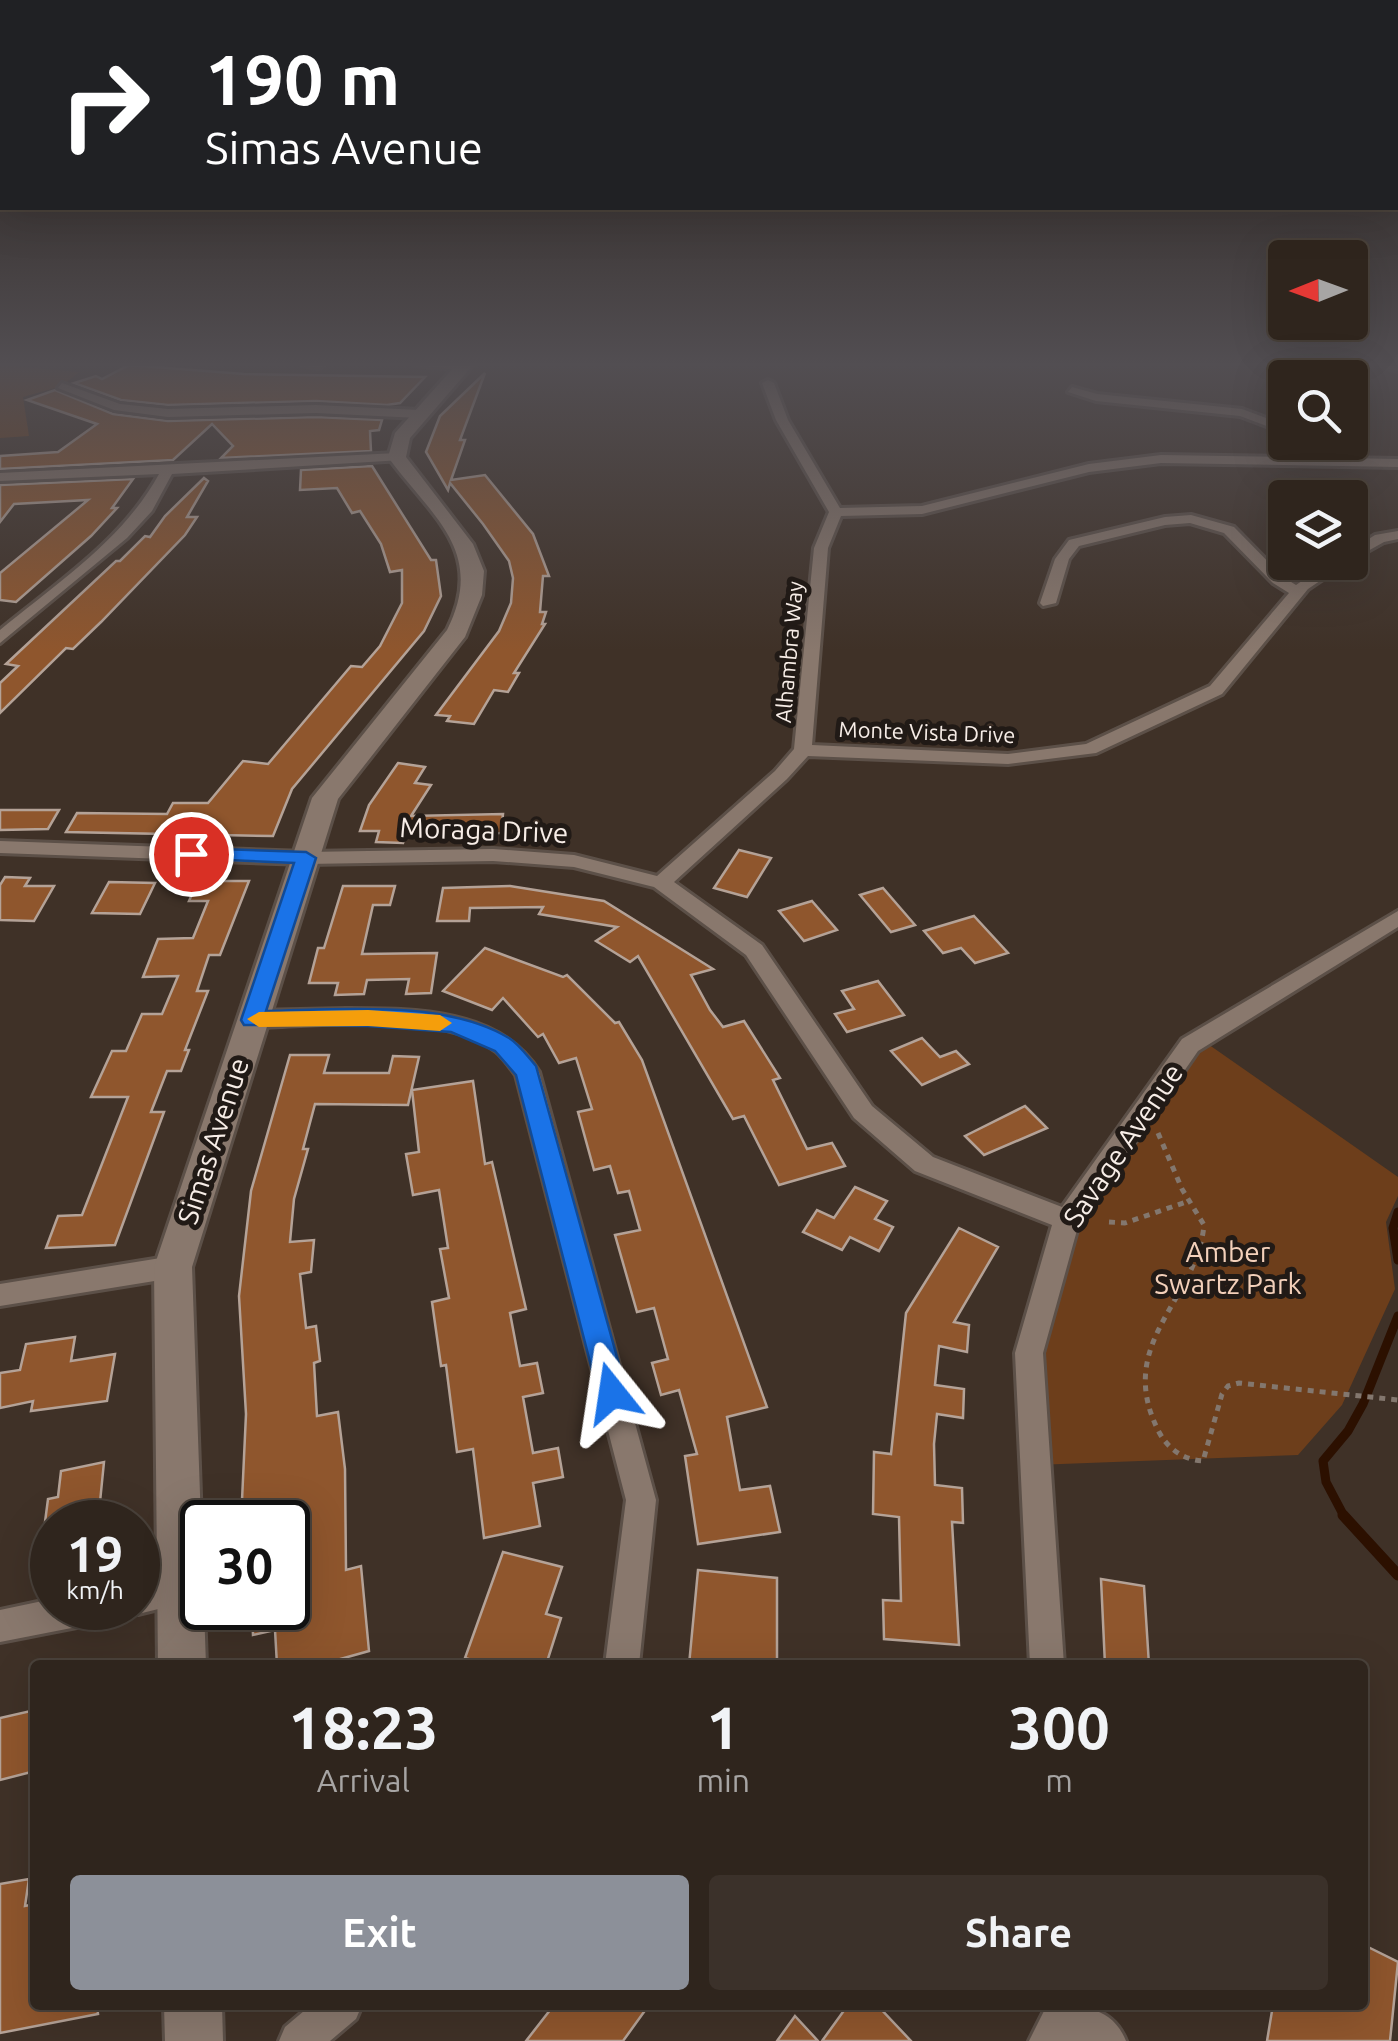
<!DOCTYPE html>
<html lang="en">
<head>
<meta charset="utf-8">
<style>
	body { margin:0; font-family:Ubuntu,sans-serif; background:#3b312a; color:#f1f3f6; height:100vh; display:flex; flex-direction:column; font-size:38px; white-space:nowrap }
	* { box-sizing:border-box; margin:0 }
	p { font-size:32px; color:#a7a5a4 }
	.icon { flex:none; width:55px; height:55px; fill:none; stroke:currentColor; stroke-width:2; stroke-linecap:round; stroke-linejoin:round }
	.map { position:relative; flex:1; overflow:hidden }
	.drawer { position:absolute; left:30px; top:1660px; width:1338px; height:350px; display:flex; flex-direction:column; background:#2f251d; border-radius:10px; box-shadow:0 10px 40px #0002,0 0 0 2px #4a423b }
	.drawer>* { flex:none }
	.banner { position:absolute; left:0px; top:0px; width:1400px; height:210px; box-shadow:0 10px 40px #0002,0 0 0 2px #4a423b; background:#202124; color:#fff; overflow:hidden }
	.needle { width:65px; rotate:269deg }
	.tools { position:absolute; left:1268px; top:240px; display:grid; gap:20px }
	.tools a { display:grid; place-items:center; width:100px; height:100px; border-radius:10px; background:#2f251d; box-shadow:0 10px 40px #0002,0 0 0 2px #4a423b; font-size:50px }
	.speed { position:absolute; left:30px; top:1500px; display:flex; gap:20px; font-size:50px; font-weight:700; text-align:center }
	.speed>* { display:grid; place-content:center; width:130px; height:130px; border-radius:50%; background:#2f251d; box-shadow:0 10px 40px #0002,0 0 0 2px #4a423b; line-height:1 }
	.speed small { font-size:25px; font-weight:400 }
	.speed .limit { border:5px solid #111; border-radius:15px; background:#fff; color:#111 }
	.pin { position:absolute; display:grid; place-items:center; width:85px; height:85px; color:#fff; margin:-42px; border:5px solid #fff; border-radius:50%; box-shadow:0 2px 10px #0007 }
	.me { position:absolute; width:110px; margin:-55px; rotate:345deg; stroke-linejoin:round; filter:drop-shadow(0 0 8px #0008) }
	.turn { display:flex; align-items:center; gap:35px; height:210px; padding:0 40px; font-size:45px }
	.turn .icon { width:130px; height:130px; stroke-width:2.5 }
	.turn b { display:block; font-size:70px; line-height:85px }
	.eta { display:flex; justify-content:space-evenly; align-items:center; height:170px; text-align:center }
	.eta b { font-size:60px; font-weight:700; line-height:70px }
	.primary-button { display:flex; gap:20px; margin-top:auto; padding:20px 40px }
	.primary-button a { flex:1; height:115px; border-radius:10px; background:#8c9099; color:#fff; font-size:40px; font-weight:700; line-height:115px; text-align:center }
	.primary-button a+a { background:#3b312a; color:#f1f3f6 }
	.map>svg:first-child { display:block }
	.green { fill:#6d3e1b }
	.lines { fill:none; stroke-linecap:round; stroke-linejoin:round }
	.stream-far1 { stroke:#2c1000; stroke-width:9 }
	.stream { stroke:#2c1000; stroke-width:11 }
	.building { fill:#8f562d; stroke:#b4a297; stroke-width:2.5 }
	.street-casing { stroke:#5c5048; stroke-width:6 }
	.secondary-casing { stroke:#5c5048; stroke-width:6 }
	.path { stroke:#83776e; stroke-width:5; stroke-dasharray:6 6; stroke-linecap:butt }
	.street { fill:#89786d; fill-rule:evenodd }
	.secondary { fill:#89786d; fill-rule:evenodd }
	.route { fill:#1a73e8; stroke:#114b97; stroke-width:2.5 }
	.slow { fill:#f59e0b }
	.labels { text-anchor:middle; stroke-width:10; stroke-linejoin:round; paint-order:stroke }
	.far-street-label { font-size:22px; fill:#f7ede7; stroke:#211a16 }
	.street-label { font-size:28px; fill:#f7ede7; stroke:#211a16 }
	.park-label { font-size:28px; fill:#f3d0ba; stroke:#211a16 }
</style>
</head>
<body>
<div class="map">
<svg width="1398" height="2041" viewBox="0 0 1398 2041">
	<rect width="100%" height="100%" fill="#3f3127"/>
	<g class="green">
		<polygon points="0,365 79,372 62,386 23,397 29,436 0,438"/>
		<polygon points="1205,1042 1398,1177 1398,1196 1386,1222 1395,1289 1342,1405 1298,1455 1035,1465 1043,1327 1101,1158 1128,1112 1154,1081"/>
	</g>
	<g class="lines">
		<g class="stream-far1">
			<polyline points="1398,1212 1393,1228 1398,1260"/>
			<polyline points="1345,1518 1326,1482 1323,1461 1348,1431 1363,1404 1398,1316"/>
		</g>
		<polyline class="stream" points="1343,1515 1398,1575"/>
	</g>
	<g class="building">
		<polygon points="129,365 244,374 425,377 400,403 387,405 316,401 168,405 121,400 74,383 96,376 102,379"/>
		<polygon points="485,373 460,440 465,440 451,480 485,475 533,534 549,576 543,576 540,612 546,612 542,624 545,624 514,673 519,673 508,692 494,690 474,724 447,721 450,716 436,715 499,631 511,603 513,578 509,561 483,524 450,483 448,490 426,452 440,416"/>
		<polygon points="55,390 113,414 168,421 316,417 382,420 379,430 370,431 371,451 221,458 233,446 212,424 173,460 0,469 0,456 58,452 97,424 27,400"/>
		<polygon points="372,466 431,560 436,560 441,596 424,631 292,789 273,836 66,832 77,813 167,814 173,803 208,803 243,761 268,764 351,666 362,667 380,646 402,603 402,570 390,572 381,544 360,511 352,513 337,488 300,490 301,470"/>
		<polygon points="204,478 208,481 187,517 197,517 185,535 101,622 73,649 66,648 0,713 0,683 18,666 6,664 116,561 120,561 145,536 150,537 165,516"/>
		<polygon points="133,479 112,508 117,508 91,536 16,602 0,600 0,573 88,500 14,504 0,522 0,485"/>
		<polygon points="398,763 425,767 415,783 431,785 411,816 503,814 501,833 405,835 403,843 376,842 379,831 360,831 369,805"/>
		<polygon points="0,810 59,810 48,829 0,830"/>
		<polygon points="739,850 771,858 747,897 714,888"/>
		<polygon points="5,877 30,878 25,886 54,886 34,921 0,920 0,885"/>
		<polygon points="198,881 249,881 220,955 209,955 197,991 208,991 185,1050 189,1050 181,1071 167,1071 151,1112 164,1112 115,1245 46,1248 58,1216 82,1215 128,1097 91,1097 112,1051 126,1051 142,1014 162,1014 178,976 143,977 158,939 193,938 208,901 189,901"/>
		<polygon points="109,882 155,883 140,914 92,913"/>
		<polygon points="343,886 395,886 390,905 373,905 362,954 437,953 431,993 406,994 409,979 367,980 364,994 335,995 338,983 309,983 318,948 324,948"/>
		<polygon points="510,886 604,901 713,969 691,975 710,1010 723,1027 744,1021 780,1078 773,1080 807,1149 832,1143 845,1166 779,1185 744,1116 733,1119 638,956 630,962 596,941 617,927 539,914 543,907 470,908 469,921 437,921 443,888"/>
		<polygon points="883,888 915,925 891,932 860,895"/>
		<polygon points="812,901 837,930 804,941 779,911"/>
		<polygon points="974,916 1008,953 975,963 961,948 943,953 924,931"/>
		<polygon points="485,948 563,977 567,975 615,1023 619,1022 642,1060 767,1407 727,1417 740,1490 770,1486 780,1532 698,1544 685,1456 697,1454 679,1390 661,1395 652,1363 668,1359 654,1308 637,1312 615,1235 640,1230 629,1191 618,1193 610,1166 594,1170 578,1112 592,1109 576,1058 559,1063 543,1034 538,1037 503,998 492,1010 443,991"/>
		<polygon points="878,981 904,1015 847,1032 835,1014 854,1009 842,991"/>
		<polygon points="922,1038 940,1057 956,1051 969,1064 922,1085 891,1051"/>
		<polygon points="290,1055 329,1055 324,1073 389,1073 393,1056 419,1057 408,1105 315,1104 303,1149 308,1149 294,1199 290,1242 314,1240 311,1272 300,1274 306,1328 316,1326 320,1361 314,1363 317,1416 338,1412 345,1469 346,1570 361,1566 369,1651 319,1665 277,1665 275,1630 253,1635 252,1608 288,1608 288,1522 241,1522 246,1414 239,1296 251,1191"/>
		<polygon points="473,1081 485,1164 492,1162 526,1309 510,1313 520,1366 537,1363 543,1393 523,1397 533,1453 558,1448 563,1477 533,1483 540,1526 484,1538 473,1449 457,1452 446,1365 441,1366 432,1302 449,1298 440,1249 448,1248 439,1190 413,1195 406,1154 419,1152 412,1090"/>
		<polygon points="1025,1106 1047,1128 984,1155 965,1136"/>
		<polygon points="855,1187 887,1201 875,1219 893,1227 879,1251 850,1237 842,1250 803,1232 817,1210 834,1218"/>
		<polygon points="959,1228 998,1247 954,1322 969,1325 967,1352 939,1346 935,1385 964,1389 963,1418 937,1414 934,1444 935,1485 962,1488 963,1523 952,1522 959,1645 884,1639 883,1600 901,1601 899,1517 873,1514 874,1452 891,1454 906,1313"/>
		<polygon points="75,1337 71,1361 115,1354 107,1401 31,1411 33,1401 0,1408 0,1373 20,1370 26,1344"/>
		<polygon points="104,1462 98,1522 45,1522 48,1499 58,1497 61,1471"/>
		<polygon points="503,1552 562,1567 546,1614 561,1618 546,1665 489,1665 465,1658"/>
		<polygon points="698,1570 777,1578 777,1665 689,1665"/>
		<polygon points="1101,1579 1144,1586 1149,1665 1105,1665"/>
		<polygon points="35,1710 35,1771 0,1780 0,1718"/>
		<polygon points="29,1879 25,1906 35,1904 35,2005 97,2005 98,2014 0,2033 0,1884"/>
		<polygon points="1362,1944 1398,1962 1390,2041 1267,2041 1273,2005 1362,2005"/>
		<polygon points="554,2005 649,2005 623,2041 526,2041"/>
		<polygon points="848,2005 877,2005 911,2041 822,2041"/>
		<polygon points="795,2016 818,2041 777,2041"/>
	</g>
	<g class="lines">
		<defs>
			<g id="street">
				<polygon points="302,365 324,365 319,368"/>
				<polygon points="416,365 467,365 469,367 463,370"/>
				<polygon points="768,380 774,383 788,420 840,508 922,506 1089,464 1161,455 1398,459 1398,467 1161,463 1089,472 922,514 841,516 828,548 812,745 1008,754 1086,744 1210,686 1289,593 1273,583 1224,533 1190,523 1165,525 1079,546 1069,559 1056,603 1043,606 1040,603 1055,559 1069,540 1165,517 1191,515 1234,527 1283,577 1296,585 1330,562 1348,562 1308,589 1222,694 1096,753 1008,764 808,756 787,779 674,882 762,945 872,1106 933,1157 1062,1207 1182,1039 1398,911 1398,927 1198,1051 1079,1223 1043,1353 1064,1665 1030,1665 1015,1353 1052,1225 915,1171 854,1118 746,955 654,887 574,867 493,861 306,864 0,853 0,841 306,852 493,849 574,855 657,876 775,771 794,749 814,548 829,512 776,420 762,383"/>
				<polygon points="62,383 120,404 168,409 316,405 419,410 425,414 419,418 316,413 168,417 114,410 58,388"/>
				<polygon points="1072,387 1097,394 1242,409 1285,425 1285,433 1240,416 1096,401 1068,392"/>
				<path d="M397,453L402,454V460L172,474L152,511L127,538L0,643V630C57,583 123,540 159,474L0,481V473Z"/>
				<polygon points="1398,531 1398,539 1384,542 1350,561 1350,551 1375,535"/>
				<path d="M346,1009C412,1009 500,1008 539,1072L656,1500L639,1665H605L626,1500L516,1075C510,1067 504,1058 496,1051C440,1009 319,1026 252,1027L241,1019L252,1011Z"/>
				<polygon points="173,1256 182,1259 186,1267 182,1275 173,1278 0,1306 0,1284"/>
				<polygon points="180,1574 191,1579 196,1590 191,1601 138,1614 127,1609 138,1608 138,1582"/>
				<polygon points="52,1599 52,1608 108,1608 104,1620 92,1624 0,1642 0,1610"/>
				<polygon points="311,2005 362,2005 356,2019 330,2041 279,2041 285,2027"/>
				<path d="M1047,2005C1080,2005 1112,2006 1126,2041H1029Z"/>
			</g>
			<g id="secondary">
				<path d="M456,365H473L410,438L406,457L473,544L484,571L482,595L465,637L338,799L192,1267L206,1665H158L154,1267L312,798L447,630C487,551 431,516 388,457L395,433Z"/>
				<polygon points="1385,365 1398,365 1398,371 1387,368"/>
				<polygon points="164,2005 222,2005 223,2041 165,2041"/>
			</g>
		</defs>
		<use href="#street" class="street-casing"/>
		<use href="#secondary" class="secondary-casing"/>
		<g class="path">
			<path d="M1158,1133L1182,1189L1204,1225C1197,1301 1113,1343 1159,1432C1168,1449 1184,1460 1203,1461L1222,1394L1228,1386L1239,1383L1398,1400"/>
			<polyline points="1109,1222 1125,1223 1189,1201"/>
		</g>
		<use href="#street" class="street"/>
		<use href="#secondary" class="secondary"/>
	</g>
	<linearGradient id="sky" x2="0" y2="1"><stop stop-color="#231b15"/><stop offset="0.56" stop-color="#524e52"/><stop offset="1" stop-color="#524e52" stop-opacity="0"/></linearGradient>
	<rect width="1398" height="651" fill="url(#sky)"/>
	<path class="route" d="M191,848L306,852L316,858L266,1011C339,1010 445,999 509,1038C519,1044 528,1057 536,1066L627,1393L623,1403L612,1406L602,1403L598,1393L516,1075L495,1051L451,1032L368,1026L244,1025L241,1020L294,863L184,858L181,854Z"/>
	<polygon class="slow" points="368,1010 440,1015 452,1023 440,1031 368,1026 259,1027 247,1019 259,1012"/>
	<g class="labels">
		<g class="far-street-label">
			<text transform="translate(789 652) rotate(-85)" y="8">Alhambra Way</text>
			<text transform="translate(927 732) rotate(2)" y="8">Monte Vista Drive</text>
		</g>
		<g class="street-label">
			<text transform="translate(484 830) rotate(2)" y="10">Moraga Drive</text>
			<text transform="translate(213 1141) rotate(-72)" y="10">Simas Avenue</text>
			<text transform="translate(1123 1145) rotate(-56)" y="10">Savage Avenue</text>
		</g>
		<g class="park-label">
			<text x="1228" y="1262">Amber<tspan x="1228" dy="32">Swartz Park</tspan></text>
		</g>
	</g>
</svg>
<div class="tools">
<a><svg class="needle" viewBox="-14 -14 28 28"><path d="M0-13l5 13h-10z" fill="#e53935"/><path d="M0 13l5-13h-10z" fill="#a7a5a4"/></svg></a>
<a><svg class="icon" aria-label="search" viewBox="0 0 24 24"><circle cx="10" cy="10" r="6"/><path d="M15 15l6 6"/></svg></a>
<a><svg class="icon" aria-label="layers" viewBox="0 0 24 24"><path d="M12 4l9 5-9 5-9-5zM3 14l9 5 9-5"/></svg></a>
</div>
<div class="speed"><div>19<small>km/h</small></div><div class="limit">30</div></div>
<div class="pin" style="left:191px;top:854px;background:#d93025"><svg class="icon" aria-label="arrive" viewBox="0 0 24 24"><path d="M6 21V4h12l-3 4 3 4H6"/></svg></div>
<svg class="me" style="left:612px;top:1393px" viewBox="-20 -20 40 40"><path d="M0-17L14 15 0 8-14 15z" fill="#1a73e8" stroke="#fff" stroke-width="4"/></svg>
<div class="banner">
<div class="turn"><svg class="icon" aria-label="right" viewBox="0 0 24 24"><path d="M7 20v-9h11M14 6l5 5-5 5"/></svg><div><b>190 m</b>Simas Avenue</div></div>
</div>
<section class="drawer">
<div class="eta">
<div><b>18:23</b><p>Arrival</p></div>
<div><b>1</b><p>min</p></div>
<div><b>300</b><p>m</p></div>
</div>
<div class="primary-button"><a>Exit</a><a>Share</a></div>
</section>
</div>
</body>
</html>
